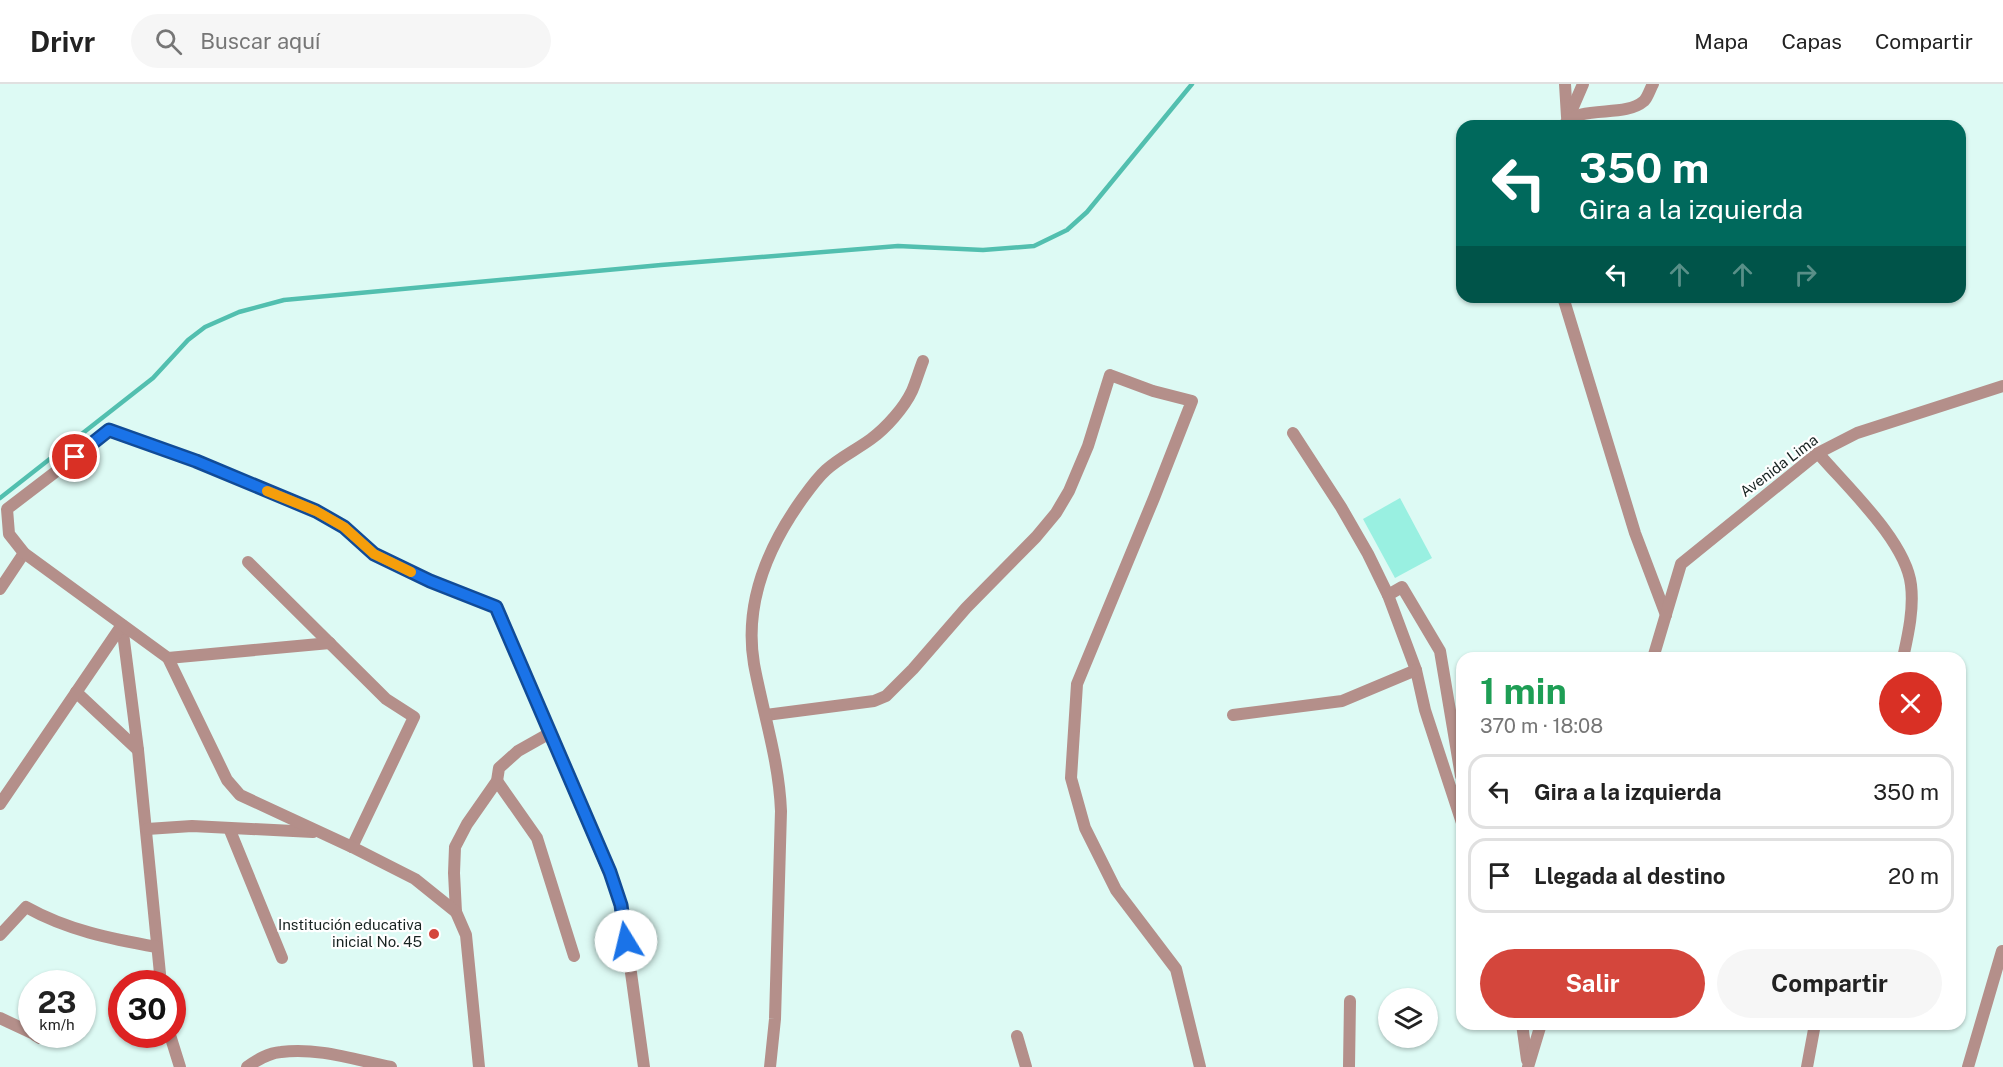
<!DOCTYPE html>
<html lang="es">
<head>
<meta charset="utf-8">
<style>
	body { margin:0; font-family:"Public Sans",sans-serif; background:#f6f6f6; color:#222; height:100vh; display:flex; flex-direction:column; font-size:22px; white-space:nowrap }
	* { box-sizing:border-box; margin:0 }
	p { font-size:20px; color:#767676 }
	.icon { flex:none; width:33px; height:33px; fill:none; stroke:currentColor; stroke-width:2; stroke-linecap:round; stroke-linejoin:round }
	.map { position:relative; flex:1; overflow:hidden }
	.drawer { position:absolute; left:1456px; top:568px; width:510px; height:378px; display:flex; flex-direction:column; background:#fff; border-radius:18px; box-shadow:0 2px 4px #0004 }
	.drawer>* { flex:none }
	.banner { position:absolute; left:1456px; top:36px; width:510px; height:183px; border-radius:18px; box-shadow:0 2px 4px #0004; background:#00695c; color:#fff; overflow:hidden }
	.controls { position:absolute; left:1378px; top:904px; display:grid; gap:12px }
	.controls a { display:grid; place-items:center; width:60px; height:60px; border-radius:50%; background:#fff; box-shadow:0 2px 4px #0004; font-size:30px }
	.speed { position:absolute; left:18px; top:886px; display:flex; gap:12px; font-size:30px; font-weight:700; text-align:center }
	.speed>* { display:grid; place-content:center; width:78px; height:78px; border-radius:50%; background:#fff; box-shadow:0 2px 4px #0004; line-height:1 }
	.speed small { font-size:15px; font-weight:400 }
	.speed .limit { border:9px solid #d22; background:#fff; color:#111 }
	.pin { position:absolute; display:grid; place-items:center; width:51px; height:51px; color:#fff; margin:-26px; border:3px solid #fff; border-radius:50%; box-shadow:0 2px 6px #0007 }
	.me { position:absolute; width:66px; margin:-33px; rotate:351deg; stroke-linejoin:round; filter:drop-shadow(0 0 4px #0008) }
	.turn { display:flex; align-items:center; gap:21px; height:126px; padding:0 24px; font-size:27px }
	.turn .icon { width:78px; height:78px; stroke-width:2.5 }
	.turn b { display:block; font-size:42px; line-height:51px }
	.lanes { display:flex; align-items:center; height:57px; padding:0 24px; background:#0003; justify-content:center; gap:30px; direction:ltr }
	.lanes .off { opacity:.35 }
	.round { display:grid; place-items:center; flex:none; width:63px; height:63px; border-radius:32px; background:#f6f6f6 }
	.head { display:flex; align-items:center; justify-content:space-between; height:102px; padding:0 24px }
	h1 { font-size:36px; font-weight:700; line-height:45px; color:#1e9e55 }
	.button { display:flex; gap:12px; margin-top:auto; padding:12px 24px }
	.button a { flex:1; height:69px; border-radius:36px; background:#d4463c; color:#fff; font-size:24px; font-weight:700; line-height:69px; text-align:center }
	.button a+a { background:#f6f6f6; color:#222 }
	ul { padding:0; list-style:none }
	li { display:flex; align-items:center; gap:18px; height:75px; margin:0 12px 9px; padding:0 12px; border:3px solid #e0e0e0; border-radius:18px }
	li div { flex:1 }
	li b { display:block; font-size:22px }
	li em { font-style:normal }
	header { display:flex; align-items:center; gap:36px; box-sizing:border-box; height:84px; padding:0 30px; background:#fff; border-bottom:2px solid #e0e0e0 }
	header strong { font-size:28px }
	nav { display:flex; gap:33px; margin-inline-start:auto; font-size:21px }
	.search { width:420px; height:54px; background:#f6f6f6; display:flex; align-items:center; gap:15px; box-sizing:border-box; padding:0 21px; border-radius:33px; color:#767676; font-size:22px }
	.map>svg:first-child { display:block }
	.green { fill:#99f0e1 }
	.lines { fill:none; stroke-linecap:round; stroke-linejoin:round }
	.stream { stroke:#52bfaf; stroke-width:4.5 }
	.minor { stroke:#b48f8a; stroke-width:12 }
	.route-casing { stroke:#114b97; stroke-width:15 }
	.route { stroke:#1a73e8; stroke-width:10 }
	.slow { stroke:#f59e0b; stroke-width:10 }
	.poi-dot { fill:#d4463c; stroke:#fff; stroke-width:2 }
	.labels { text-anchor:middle; stroke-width:4.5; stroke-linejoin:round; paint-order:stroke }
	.street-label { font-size:15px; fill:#182321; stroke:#fff }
	.poi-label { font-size:15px; fill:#182321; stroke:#fff; text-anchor:end }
</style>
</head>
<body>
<header>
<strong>Drivr</strong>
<div class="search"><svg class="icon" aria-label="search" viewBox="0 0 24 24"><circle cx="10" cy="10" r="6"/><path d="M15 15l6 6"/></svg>Buscar aquí</div>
<nav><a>Mapa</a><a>Capas</a><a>Compartir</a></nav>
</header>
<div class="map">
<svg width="2003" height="983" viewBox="0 0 2003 983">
	<rect width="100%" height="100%" fill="#ddfaf4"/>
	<polygon class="green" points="1400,414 1432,474 1395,494 1363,435"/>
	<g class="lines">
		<polyline class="stream" points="0,414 153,294 188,256 205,243 239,228 284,216 661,181 898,162 983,166 1034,162 1067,146 1087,128 1192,0"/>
		<g class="minor">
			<polyline points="1565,0 1567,33"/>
			<polyline points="1567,37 1583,0"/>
			<path d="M1563,42C1580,19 1623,35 1644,17C1648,13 1650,5 1653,0"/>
			<polyline points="1563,213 1635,449 1666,531"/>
			<polyline points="1293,349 1341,423 1368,470 1388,511 1416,586 1425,626 1462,739"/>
			<path d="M1818,369C1846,402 1906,457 1911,501C1914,525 1908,551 1903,574"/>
			<polyline points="248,478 386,615 414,633 352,763"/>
			<polyline points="0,505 24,469"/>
			<polyline points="1388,511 1402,503 1440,567 1461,692"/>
			<polyline points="122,541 138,666 161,900"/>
			<polyline points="168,574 330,559"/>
			<polyline points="1653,574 1681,480 1818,369 1857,349 2003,302"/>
			<polyline points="76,608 138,666"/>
			<polyline points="766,631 874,617 886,612 913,585 966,524 1036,453 1056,429 1069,407 1088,362 1110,291 1153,307 1192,317 1154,414 1077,600 1071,694 1085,744 1116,806 1176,885 1200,983"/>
			<polyline points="1233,631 1342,617 1416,586"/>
			<polyline points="497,697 537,754 574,872"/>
			<polyline points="0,720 122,541"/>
			<polyline points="229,744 282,874"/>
			<polyline points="147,745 192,742 313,748"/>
			<polyline points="456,828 454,789 455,763 467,740 497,697 499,684 518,667 550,649"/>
			<path d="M0,851L26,823C67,846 111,855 157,863"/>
			<polyline points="0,934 32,949"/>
			<polyline points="1522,940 1527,976"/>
			<polyline points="35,951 40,954 45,951"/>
			<polyline points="170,951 180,983"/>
			<polyline points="1017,952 1026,983"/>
			<path d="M247,983C257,976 268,969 281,968C317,963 356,976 391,983"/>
			<polyline points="479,983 466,851 456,828 415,795 352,763 240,711 227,696 168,574 24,469 9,450 7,425 109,347 196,377 316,427 344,443 374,470 430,497 496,523 616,805 624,838 644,983"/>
			<path d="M770,983L775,935L781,727C779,676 763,629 754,580C744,521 767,465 800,418C808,407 816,395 826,386C839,374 856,366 871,355C886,344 904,324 912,307C916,298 919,287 923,277"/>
			<polyline points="1349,983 1350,917"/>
			<polyline points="1528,983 1541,940"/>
			<polyline points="1807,983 1815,940"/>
			<polyline points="1968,983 2002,867"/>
		</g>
	</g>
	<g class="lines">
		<defs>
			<polyline id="route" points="75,373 109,346 196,377 316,427 344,443 374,470 430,497 496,523 610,788 621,821 626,857"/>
		</defs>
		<use href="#route" class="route-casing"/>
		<use href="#route" class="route"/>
		<polyline class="slow" points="267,407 316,427 344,443 374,470 411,488"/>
	</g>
	<circle class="poi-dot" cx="434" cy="850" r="6"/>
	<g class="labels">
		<g class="street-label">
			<text transform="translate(1779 382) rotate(-37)" y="5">Avenida Lima</text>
		</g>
		<g class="poi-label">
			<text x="422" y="846">Institución educativa<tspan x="422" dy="17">inicial No. 45</tspan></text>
		</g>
	</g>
</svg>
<div class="controls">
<a><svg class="icon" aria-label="layers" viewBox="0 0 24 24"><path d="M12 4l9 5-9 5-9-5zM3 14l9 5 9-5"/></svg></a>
</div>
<div class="speed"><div>23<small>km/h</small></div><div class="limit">30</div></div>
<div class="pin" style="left:75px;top:373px;background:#d93025"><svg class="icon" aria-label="arrive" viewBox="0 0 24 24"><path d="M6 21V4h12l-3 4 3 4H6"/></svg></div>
<svg class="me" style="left:626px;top:857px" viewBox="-20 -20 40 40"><circle r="19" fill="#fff"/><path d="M0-13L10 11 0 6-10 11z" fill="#1a73e8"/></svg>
<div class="banner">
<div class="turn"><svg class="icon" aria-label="left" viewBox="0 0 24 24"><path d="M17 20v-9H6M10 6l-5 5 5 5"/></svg><div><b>350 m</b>Gira a la izquierda</div></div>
<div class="lanes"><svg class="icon" aria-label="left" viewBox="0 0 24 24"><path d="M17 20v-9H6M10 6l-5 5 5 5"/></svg><svg class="icon off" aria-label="ahead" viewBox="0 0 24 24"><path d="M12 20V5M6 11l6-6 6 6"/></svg><svg class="icon off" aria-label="ahead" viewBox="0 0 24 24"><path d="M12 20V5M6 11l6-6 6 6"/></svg><svg class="icon off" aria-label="right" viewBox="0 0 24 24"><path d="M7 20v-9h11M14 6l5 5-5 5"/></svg></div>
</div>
<section class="drawer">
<div class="head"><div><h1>1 min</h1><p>370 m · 18:08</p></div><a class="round" style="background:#d93025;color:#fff"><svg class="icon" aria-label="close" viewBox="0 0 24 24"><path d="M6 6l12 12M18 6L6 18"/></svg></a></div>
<ul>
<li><svg class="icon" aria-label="left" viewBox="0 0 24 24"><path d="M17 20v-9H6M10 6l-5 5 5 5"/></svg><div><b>Gira a la izquierda</b></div><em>350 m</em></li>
<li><svg class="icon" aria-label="arrive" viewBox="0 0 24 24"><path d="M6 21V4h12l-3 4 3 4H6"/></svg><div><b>Llegada al destino</b></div><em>20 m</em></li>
</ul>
<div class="button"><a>Salir</a><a>Compartir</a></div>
</section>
</div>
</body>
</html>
